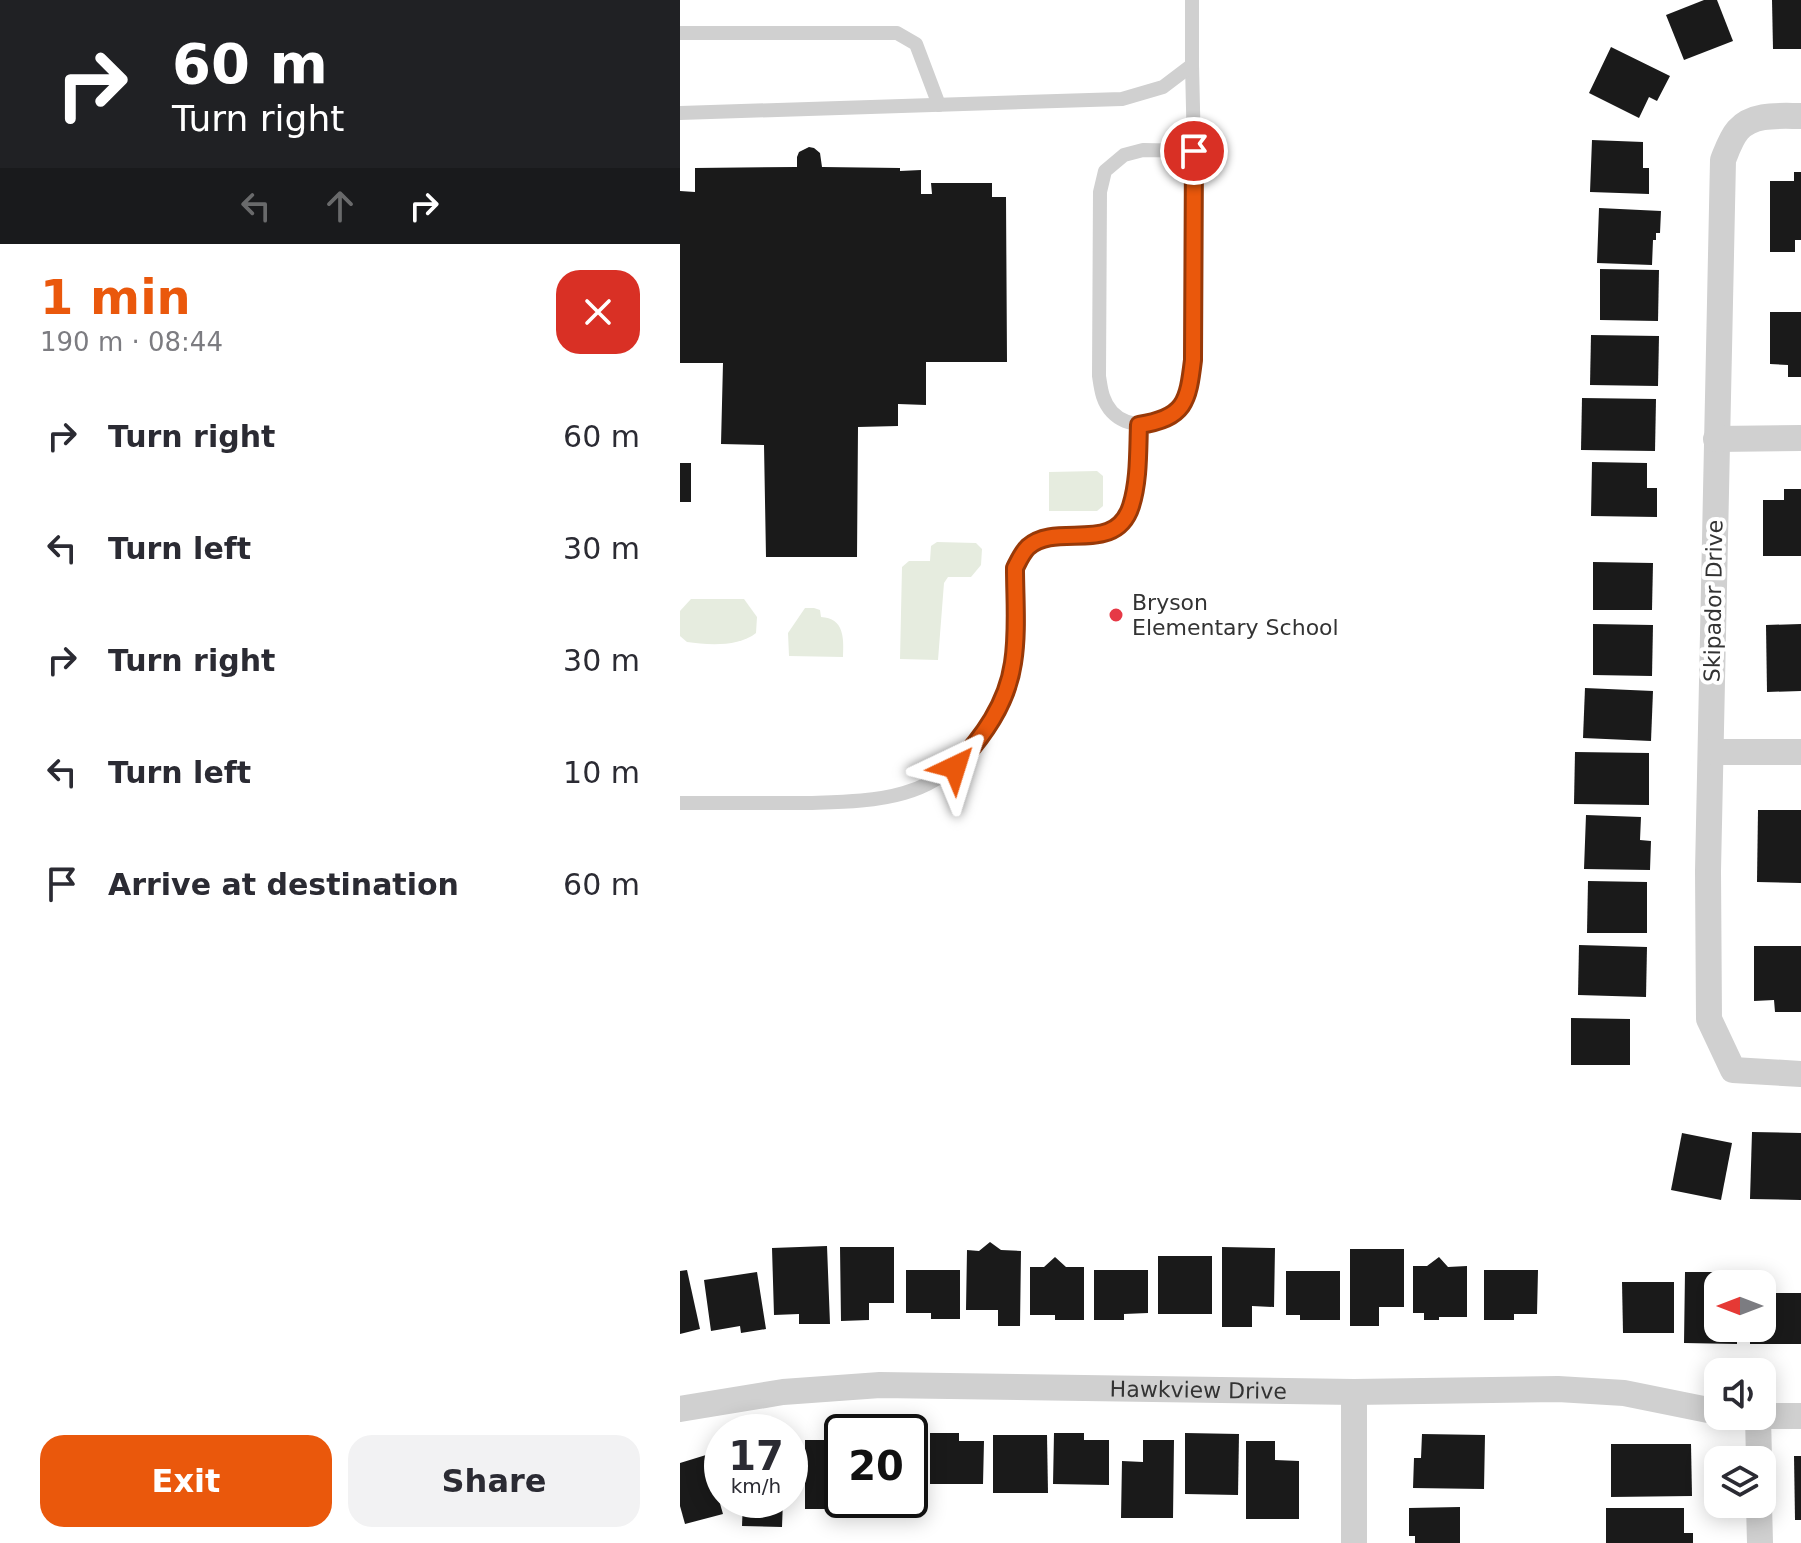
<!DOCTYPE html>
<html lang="en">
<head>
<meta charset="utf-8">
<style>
	body { margin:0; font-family:"DejaVu Sans",sans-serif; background:#f2f2f3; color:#2b2b33; height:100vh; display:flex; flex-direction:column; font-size:30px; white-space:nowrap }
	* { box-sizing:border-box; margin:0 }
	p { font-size:26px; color:#7c7c81 }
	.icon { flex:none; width:44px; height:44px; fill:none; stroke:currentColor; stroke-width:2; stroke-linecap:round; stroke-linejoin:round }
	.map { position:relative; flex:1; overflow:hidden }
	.side { display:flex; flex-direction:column; background:#fff; width:680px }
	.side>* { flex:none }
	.hud { background:#202124; color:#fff; overflow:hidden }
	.needle { width:52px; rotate:270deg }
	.controls { position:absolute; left:1024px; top:1270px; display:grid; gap:16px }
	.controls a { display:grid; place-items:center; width:72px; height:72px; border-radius:16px; background:#fff; box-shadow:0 4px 20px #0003; font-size:40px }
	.speed { position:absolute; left:24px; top:1414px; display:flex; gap:16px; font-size:40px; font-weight:700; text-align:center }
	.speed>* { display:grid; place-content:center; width:104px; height:104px; border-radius:50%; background:#fff; box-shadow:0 4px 20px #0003; line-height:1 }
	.speed small { font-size:20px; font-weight:400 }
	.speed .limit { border:4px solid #111; border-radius:12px; background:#fff; color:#111 }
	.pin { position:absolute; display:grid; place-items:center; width:68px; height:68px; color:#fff; margin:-34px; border:4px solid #fff; border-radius:50%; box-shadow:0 2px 8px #0007 }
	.me { position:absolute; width:88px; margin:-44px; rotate:41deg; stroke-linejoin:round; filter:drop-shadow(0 0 6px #0008) }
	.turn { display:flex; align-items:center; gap:28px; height:168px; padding:0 40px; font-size:36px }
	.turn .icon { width:104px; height:104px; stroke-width:2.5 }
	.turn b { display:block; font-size:56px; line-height:68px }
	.lanes { display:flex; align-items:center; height:76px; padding:0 40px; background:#0003; justify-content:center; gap:40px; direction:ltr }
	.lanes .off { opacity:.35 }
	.round { display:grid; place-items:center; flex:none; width:84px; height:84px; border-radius:24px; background:#f2f2f3 }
	.overview { display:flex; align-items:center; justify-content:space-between; height:136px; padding:0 40px }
	h1 { font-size:48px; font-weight:600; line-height:60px; color:#ea580c }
	.cta { display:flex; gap:16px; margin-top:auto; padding:16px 40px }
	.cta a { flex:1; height:92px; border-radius:24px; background:#ea580c; color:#fff; font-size:32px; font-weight:600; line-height:92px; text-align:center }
	.cta a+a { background:#f2f2f3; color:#2b2b33 }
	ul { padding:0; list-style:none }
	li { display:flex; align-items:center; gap:24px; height:112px; padding:0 40px }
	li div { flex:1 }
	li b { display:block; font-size:30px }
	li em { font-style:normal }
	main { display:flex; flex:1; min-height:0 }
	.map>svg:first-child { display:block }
	.green { fill:#e6ecdf }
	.building { fill:#1a1a1a }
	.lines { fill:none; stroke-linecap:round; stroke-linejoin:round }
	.service { stroke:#d0d0d0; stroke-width:14 }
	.minor { stroke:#d0d0d0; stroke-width:26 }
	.route-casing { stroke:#983908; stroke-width:20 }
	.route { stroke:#ea580c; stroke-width:14 }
	.poi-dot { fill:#e63946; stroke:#fff; stroke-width:3 }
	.labels { text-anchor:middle; stroke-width:8; stroke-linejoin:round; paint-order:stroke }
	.street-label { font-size:22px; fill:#333; stroke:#fff }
	.poi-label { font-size:22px; fill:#333; stroke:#fff; text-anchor:start }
</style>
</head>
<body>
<main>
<section class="side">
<div class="hud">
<div class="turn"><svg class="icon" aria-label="right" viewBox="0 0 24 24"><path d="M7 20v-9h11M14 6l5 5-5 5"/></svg><div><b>60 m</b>Turn right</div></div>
<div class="lanes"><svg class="icon off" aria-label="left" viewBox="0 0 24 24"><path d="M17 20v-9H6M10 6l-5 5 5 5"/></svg><svg class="icon off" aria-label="ahead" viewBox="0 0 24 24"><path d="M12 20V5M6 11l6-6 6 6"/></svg><svg class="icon" aria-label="right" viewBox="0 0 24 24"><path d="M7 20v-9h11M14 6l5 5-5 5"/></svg></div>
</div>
<div class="overview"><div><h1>1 min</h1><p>190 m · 08:44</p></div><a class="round" style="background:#d93025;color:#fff"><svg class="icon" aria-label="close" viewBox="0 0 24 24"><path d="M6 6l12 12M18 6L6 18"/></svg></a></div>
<ul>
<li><svg class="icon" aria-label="right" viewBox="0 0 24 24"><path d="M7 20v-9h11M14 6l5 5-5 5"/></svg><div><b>Turn right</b></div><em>60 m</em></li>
<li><svg class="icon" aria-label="left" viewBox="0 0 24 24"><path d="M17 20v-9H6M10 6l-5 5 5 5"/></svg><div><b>Turn left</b></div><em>30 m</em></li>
<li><svg class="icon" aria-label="right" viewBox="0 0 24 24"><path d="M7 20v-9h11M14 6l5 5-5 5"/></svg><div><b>Turn right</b></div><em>30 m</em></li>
<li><svg class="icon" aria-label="left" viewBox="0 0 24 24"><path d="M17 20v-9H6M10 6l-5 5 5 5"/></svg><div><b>Turn left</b></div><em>10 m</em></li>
<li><svg class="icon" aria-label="arrive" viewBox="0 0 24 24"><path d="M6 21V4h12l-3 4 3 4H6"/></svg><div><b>Arrive at destination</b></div><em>60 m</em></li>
</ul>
<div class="cta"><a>Exit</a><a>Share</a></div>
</section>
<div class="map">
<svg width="1121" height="1543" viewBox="0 0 1121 1543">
	<rect width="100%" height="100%" fill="#fff"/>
	<g class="green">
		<polygon points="417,471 423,476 423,506 417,511 369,511 369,472"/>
		<polygon points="257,542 296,543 302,549 301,565 291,577 268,577 264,583 258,660 220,659 222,567 229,561 250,561 251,546"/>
		<path d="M11,599H64L77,617L76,633C59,647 28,645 7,642L0,636V611Z"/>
		<path d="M125,608H134L140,610L141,617C164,618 164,638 163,657L109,656L108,633Z"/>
	</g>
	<g class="building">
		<polygon points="1024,0 1037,0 1053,41 1004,60 986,15"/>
		<polygon points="1092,0 1121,0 1121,49 1093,49"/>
		<polygon points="931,47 990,76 977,101 969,97 959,118 909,93"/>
		<polygon points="912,140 963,142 963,168 969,168 969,194 910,192"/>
		<polygon points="129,147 134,148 140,153 142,167 220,168 220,171 241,170 241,194 252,194 251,183 312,183 312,197 326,197 327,362 246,362 246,405 218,404 218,426 178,427 177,557 86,557 84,445 41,444 43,363 0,363 0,191 15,192 15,168 117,167 117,157 119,152"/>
		<polygon points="1114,172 1121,172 1121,240 1115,240 1115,252 1090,252 1090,181 1114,181"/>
		<polygon points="919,208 981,211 980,233 976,233 976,240 973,240 972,265 917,263"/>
		<polygon points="920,269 979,270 978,321 920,320"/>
		<polygon points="1090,312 1121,312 1121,377 1108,377 1108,365 1090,364"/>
		<polygon points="911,335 979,336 978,386 910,385"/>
		<polygon points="902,398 976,399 975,451 901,450"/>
		<polygon points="912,462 967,463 967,488 977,488 977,517 911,516"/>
		<rect x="0" y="463" width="11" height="39"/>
		<polygon points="1104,489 1121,489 1121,556 1083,556 1083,500 1104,500"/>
		<polygon points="913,562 973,563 972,610 913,610"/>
		<polygon points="913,624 973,625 972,676 913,675"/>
		<polygon points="1121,624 1121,691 1087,692 1086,625"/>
		<polygon points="905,688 973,691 971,741 903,738"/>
		<polygon points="895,752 969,753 969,805 894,804"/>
		<polygon points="1078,810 1121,810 1121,883 1077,882"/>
		<polygon points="906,815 961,817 960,840 971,841 970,870 904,869"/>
		<polygon points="908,881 967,882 967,933 907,933"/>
		<polygon points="899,945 967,947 966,997 898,995"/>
		<polygon points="1074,946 1121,946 1121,1012 1095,1012 1094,1000 1074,1001"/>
		<polygon points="891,1018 950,1019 950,1065 891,1065"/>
		<polygon points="1072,1132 1121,1133 1121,1200 1070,1199"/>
		<polygon points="1002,1133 1052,1143 1041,1200 991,1190"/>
		<polygon points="310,1242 321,1250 341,1251 340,1326 318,1326 318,1310 286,1310 287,1250 299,1251"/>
		<polygon points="147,1246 150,1324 119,1324 119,1314 94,1315 92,1248"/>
		<polygon points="160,1247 214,1247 214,1303 189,1303 189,1320 161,1321"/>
		<polygon points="542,1247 595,1248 594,1307 572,1306 572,1327 542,1327"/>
		<polygon points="670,1249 724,1249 724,1307 699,1307 699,1326 670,1326"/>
		<rect x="478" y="1256" width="54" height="58"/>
		<polygon points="375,1257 386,1267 404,1267 404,1320 375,1320 375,1315 350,1315 350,1267 364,1267"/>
		<polygon points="759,1257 768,1267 787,1266 787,1317 759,1317 759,1320 744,1320 744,1313 733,1313 733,1266 747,1266"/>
		<polygon points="7,1270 20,1329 0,1334 0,1271"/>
		<polygon points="226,1270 280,1270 280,1319 251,1319 251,1313 226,1313"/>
		<polygon points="414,1270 468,1270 468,1313 444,1314 444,1320 414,1320"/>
		<polygon points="804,1270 858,1270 857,1314 834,1314 834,1320 804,1320"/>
		<polygon points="606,1271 660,1271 660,1320 620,1320 620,1315 606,1315"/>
		<polygon points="77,1272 86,1329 61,1333 60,1326 31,1331 24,1280"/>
		<polygon points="1005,1272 1057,1272 1057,1284 1038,1284 1038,1328 1057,1328 1057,1344 1004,1343"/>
		<polygon points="942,1282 994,1282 994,1333 943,1333"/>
		<polygon points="1082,1293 1121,1293 1121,1344 1070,1344 1070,1328 1082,1328"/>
		<polygon points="250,1433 279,1433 279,1441 304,1441 303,1484 250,1484"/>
		<polygon points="374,1433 404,1433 404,1440 429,1440 429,1485 373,1484"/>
		<polygon points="505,1433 559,1434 558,1495 505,1494"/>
		<polygon points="742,1434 805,1435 804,1489 733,1488 734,1458 741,1458"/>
		<polygon points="313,1435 367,1435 368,1493 313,1493"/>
		<polygon points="230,1439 238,1439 238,1517 185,1517 185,1500 230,1500"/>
		<polygon points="125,1440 162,1440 162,1500 165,1500 165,1509 125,1509"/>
		<polygon points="463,1440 494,1440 493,1518 441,1518 442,1461 463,1462"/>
		<polygon points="566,1441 595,1441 595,1460 619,1461 619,1519 566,1519"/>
		<polygon points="931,1444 1011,1444 1012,1496 931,1497"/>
		<polygon points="26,1455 43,1514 5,1524 0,1506 0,1463"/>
		<polygon points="1114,1456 1121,1456 1121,1520 1115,1520"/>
		<polygon points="63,1500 103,1500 102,1527 62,1526"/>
		<polygon points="780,1507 780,1543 735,1543 735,1536 729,1536 729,1508"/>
		<polygon points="926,1508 1004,1508 1004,1533 1013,1533 1013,1543 926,1543"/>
	</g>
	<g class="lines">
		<g class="service">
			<polyline points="0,33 217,33 236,44 259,105"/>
			<path d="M512,65L514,151L513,360C511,374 510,397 501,408C484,427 449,430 432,412C422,401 421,389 419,376L420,192L425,171L444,155L463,150L514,151"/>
			<polyline points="0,113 442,99 483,87 512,65 512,0"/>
			<path d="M0,803C43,803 85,803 128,803C160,802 193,802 224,793C281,777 322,722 333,665C339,634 334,600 335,568C339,560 342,553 348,547C378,520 435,557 451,506C459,480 458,451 459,425"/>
		</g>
		<g class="minor">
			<path d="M1121,116C1100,116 1073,113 1058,130C1051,138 1047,150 1043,160L1028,871L1029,1019L1053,1070L1121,1074"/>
			<polyline points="1036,439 1121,438"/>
			<polyline points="1031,752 1121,752"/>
			<polyline points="674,1392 674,1543"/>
			<path id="s1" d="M0,1409L103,1392L200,1385L674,1392L878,1389L944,1393L1038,1412"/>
			<polyline points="1078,1416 1079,1460"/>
			<polyline points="1082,1416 1121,1416"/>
			<polyline points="1079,1504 1080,1543"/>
		</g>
	</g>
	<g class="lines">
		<defs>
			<path id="route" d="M275,767C303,737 327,704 333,663C338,632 335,599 335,568C339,560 342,553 348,547C377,521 435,556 451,506C459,481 458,451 459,425C505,418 508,402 513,360L514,151"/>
		</defs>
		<use href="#route" class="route-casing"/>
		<use href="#route" class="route"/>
	</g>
	<circle class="poi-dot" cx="436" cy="615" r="8"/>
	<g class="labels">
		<g class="street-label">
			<text transform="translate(1033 601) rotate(-89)" y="8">Skipador Drive</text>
			<text dy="8" stroke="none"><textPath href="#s1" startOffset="520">Hawkview Drive</textPath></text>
		</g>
		<g class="poi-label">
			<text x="452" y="610">Bryson<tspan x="452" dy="25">Elementary School</tspan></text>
		</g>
	</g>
</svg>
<div class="controls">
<a><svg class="needle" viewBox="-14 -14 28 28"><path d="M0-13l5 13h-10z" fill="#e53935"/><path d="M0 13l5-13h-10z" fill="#7c7c81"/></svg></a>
<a><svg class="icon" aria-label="sound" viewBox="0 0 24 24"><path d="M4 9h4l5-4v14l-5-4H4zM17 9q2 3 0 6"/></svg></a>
<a><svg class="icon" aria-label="layers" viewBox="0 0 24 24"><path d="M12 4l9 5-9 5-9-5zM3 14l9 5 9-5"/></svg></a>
</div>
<div class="speed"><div>17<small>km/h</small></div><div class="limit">20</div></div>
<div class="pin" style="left:514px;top:151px;background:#d93025"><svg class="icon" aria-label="arrive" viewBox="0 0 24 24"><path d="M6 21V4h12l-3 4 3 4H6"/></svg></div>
<svg class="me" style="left:275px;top:767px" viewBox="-20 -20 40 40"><path d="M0-17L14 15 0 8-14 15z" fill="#ea580c" stroke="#fff" stroke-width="4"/></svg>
</div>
</main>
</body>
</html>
